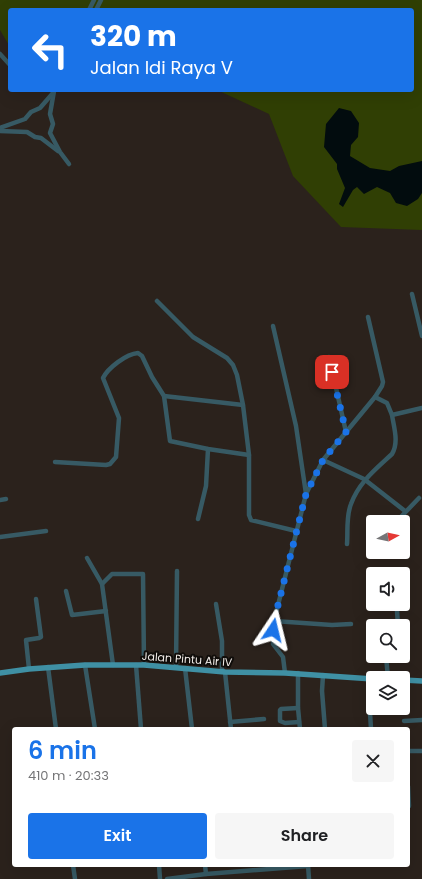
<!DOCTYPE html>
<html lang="en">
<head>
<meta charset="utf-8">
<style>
	body { margin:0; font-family:Poppins,sans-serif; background:#f6f6f6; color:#202124; height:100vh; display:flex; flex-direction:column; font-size:15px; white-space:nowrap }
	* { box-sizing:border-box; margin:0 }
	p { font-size:13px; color:#757577 }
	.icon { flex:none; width:22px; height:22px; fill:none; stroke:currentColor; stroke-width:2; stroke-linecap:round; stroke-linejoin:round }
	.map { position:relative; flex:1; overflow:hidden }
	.drawer { position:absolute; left:12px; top:727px; width:398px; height:140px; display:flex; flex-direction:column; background:#fff; border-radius:4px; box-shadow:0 4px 16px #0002 }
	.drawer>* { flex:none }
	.hud { position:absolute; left:8px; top:8px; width:406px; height:84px; border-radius:4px; box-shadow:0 4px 16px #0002; background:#1a73e8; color:#fff; overflow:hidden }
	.needle { width:26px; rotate:82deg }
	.fabs { position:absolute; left:366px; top:515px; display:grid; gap:8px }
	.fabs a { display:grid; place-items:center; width:44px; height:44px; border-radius:4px; background:#fff; box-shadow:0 4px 16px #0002; font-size:20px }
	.pin { position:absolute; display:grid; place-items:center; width:34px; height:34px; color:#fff; margin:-17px; border-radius:8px; box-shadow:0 2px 6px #0006 }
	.me { position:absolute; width:44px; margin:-22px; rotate:10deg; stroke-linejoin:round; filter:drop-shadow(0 0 3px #0008) }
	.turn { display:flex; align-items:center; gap:14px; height:84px; padding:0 16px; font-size:18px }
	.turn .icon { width:52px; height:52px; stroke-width:2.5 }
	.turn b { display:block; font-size:28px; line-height:34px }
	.round { display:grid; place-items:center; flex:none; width:42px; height:42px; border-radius:4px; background:#f6f6f6 }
	.overview { display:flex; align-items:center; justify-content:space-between; height:68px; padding:0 16px }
	h1 { font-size:24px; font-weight:600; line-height:30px; color:#1a73e8 }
	.button { display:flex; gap:8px; margin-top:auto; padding:8px 16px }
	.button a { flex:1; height:46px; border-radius:4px; background:#1a73e8; color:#fff; font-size:16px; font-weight:600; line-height:46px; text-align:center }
	.button a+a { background:#f6f6f6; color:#202124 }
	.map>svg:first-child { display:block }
	.green { fill:#303f04 }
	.water { fill:#020c0e }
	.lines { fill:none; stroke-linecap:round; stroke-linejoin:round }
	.minor { stroke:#375a64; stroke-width:4.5 }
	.major { stroke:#3f90a4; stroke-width:5.5 }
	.route { stroke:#1a73e8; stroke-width:7; stroke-dasharray:0 12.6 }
	.labels { text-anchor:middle; stroke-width:4; stroke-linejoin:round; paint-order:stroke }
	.street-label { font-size:11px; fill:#f1ece8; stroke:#100d0a }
</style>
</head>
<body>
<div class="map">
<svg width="422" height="879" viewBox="0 0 422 879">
	<rect width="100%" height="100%" fill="#2b221c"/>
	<polygon class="green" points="0,0 422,0 422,230 341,227 293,176 269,114 217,90 412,90 412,10 10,10 10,47 0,30"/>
	<polygon class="water" points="339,108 351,111 359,123 358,137 351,145 350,156 370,168 390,171 399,166 422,161 422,193 418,199 407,206 396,203 390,193 377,187 364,194 357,187 353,190 343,207 339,204 345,188 337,169 337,164 324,147 326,124"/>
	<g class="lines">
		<g class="minor">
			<polyline points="89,10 94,0"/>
			<polyline points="96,10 101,0"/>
			<polyline points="0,54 10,65"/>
			<polyline points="54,91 50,114 53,124 50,133 60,152 69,164"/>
			<polyline points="0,128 25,119 31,112 40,108 53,93"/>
			<polyline points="0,131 27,132 35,137 41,138 58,151"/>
			<polyline points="412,294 422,336"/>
			<polyline points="157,301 193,337 227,358 233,365 237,375 243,405 249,455 249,515 251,520 296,531"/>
			<polyline points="273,326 296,426 306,494"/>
			<polyline points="329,357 346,432"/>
			<polyline points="164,396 243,405"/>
			<polyline points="375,397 387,403 392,415 422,408"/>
			<polyline points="323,460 364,479 405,511"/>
			<path d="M55,462L106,465L110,464L116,457L119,418L103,378C108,368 126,354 138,353L142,356L152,377L164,396L170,441L208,449L249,455"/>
			<polyline points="0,500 6,499"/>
			<polyline points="198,519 206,486 208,449"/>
			<polyline points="396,522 419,498"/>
			<polyline points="0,537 46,531"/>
			<path d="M347,544C348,531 346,516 351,504C359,482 376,469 392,454C399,442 394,428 392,415"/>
			<polyline points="87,558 102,584 113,665"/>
			<polyline points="102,584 112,574 143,574 144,665"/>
			<polyline points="66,591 72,615 106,611"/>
			<polyline points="216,604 222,641 222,671"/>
			<polyline points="397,611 398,626"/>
			<polyline points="274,621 332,625 351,624"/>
			<polyline points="386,656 388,678"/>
			<polyline points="85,665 95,729"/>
			<polyline points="136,665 141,729"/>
			<polyline points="48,667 56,729"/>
			<polyline points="176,667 177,571"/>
			<polyline points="185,668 192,729"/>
			<polyline points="29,669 26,640 39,638 41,637 36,599"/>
			<polyline points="225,672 231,729"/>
			<polyline points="285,673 283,657 273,644 274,621 306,494 323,460 375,397 382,386 383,382 368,317"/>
			<polyline points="298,673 298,708 300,729"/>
			<polyline points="323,675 322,691 325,729"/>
			<polyline points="368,679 371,729"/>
			<polyline points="298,708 281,709 280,710 280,721 285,723 299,722"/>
			<polyline points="392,708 392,710"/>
			<polyline points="404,721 422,720"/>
			<polyline points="230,722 264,719"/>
			<polyline points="408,751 422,751"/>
			<polyline points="408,786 409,806"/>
			<polyline points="73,865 75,879"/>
			<polyline points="159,865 160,879"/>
			<polyline points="205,865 206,874"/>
			<polyline points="308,865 309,879"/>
			<polyline points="167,879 206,874 308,866"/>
		</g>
		<g class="major">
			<polyline points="0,673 29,669 85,665 144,665 225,672 285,673 373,679"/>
			<polyline points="403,680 422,681"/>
		</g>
	</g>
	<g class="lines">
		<polyline class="route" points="273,630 274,621 306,494 323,460 346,432 332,372"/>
	</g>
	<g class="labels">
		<g class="street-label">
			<text transform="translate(187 659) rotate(4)" y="4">Jalan Pintu Air IV</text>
		</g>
	</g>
</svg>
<div class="fabs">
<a><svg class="needle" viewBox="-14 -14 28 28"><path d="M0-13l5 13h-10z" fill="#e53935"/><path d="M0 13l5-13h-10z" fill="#757577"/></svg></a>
<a><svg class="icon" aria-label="sound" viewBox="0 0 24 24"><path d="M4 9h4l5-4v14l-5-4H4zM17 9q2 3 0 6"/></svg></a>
<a><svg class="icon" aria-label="search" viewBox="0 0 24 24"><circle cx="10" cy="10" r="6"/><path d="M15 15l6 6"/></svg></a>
<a><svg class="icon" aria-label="layers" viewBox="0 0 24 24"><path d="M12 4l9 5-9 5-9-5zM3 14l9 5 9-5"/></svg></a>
</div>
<div class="pin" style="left:332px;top:372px;background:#d93025"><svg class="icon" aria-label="arrive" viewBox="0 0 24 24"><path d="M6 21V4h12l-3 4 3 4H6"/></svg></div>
<svg class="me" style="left:273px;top:630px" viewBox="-20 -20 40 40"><path d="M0-17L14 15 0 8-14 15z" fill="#1a73e8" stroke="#fff" stroke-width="4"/></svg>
<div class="hud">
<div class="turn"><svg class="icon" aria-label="left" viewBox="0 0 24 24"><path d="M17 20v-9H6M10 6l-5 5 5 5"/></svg><div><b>320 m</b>Jalan Idi Raya V</div></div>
</div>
<section class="drawer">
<div class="overview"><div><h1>6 min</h1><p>410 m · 20:33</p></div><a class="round"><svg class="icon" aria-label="close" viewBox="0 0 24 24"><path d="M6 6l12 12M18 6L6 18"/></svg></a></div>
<div class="button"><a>Exit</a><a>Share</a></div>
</section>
</div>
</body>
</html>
